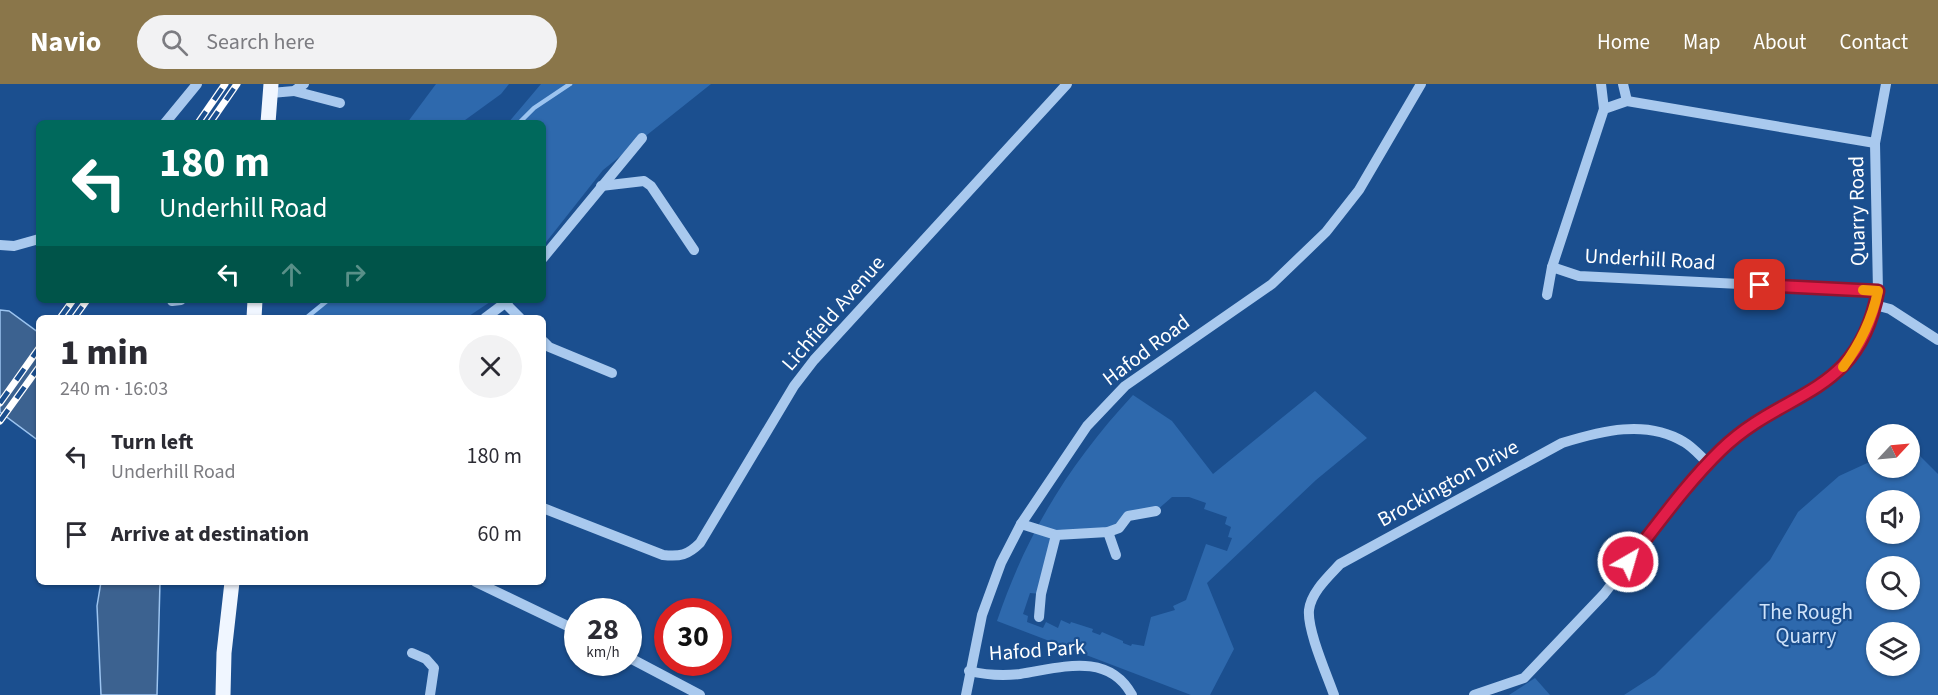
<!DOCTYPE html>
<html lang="en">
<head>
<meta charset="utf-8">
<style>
	body { margin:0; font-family:"Source Sans 3",sans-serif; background:#f2f2f3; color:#2b2b33; height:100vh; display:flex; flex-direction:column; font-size:22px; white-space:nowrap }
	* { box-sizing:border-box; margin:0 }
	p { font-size:20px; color:#7c7c81 }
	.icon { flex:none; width:33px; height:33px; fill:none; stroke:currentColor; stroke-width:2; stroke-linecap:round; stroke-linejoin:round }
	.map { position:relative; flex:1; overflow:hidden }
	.details { position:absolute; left:36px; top:231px; width:510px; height:270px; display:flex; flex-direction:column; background:#fff; border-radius:9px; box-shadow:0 2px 4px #0004 }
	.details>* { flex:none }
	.guide { position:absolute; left:36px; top:36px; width:510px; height:183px; border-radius:9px; box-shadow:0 2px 4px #0004; background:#00695c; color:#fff; overflow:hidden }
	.needle { width:39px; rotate:64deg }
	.fabs { position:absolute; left:1866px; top:340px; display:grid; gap:12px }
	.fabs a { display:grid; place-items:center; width:54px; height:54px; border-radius:50%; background:#fff; box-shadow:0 2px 4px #0004; font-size:30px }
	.speed { position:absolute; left:564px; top:514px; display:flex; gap:12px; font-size:30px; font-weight:700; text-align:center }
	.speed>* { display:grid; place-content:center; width:78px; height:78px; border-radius:50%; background:#fff; box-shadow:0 2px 4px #0004; line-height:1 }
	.speed small { font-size:15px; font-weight:400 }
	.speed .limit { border:9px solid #d22; background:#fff; color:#111 }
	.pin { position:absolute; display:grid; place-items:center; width:51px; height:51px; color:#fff; margin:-26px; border-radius:12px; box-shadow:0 3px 9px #0006 }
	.me { position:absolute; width:66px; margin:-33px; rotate:38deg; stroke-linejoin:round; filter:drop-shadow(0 0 4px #0008) }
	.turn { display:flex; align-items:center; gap:21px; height:126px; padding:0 24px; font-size:27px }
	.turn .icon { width:78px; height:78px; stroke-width:2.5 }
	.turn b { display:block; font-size:42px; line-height:51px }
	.lanes { display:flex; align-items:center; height:57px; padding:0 24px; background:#0003; justify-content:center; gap:30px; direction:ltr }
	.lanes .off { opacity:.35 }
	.round { display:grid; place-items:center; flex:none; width:63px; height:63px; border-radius:32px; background:#f2f2f3 }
	.headline { display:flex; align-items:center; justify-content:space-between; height:102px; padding:0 24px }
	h1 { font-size:36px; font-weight:800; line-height:45px }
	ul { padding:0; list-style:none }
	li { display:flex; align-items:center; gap:18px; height:78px; padding:0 24px }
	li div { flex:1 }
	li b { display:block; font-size:22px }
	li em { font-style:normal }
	header { display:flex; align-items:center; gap:36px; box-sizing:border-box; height:84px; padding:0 30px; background:#8a764a; color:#fff }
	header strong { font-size:28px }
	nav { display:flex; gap:33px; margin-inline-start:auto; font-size:21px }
	.search { width:420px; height:54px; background:#f2f2f3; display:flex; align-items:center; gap:15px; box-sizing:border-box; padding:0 21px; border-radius:33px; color:#7c7c81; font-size:22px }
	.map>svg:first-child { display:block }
	.green { fill:#2e69ad; fill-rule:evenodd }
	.water { fill:#3c6290; stroke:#9cc4f0; stroke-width:1.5 }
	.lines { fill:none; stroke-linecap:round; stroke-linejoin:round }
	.stream { stroke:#9cc4f0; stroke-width:4.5 }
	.minor { stroke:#a9c9ee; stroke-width:10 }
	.major { stroke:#f0f6ff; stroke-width:15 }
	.rail-casing { stroke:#fff; stroke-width:7 }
	.rail { stroke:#1b4f8f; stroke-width:4.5; stroke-dasharray:14; stroke-linecap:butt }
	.route-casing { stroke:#92132f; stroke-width:15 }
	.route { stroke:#e11d48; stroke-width:10 }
	.slow { stroke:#f59e0b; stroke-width:10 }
	.labels { text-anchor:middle; stroke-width:4.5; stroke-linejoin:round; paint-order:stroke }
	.street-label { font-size:21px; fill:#fff; stroke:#1b4f8f }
	.park-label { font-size:21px; fill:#cfe3fa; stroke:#1b4f8f }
</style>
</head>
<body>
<header>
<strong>Navio</strong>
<div class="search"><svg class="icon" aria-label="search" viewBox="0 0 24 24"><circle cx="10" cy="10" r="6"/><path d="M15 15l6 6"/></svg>Search here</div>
<nav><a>Home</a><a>Map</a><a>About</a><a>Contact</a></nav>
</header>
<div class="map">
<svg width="1938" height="611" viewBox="0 0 1938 611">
	<rect width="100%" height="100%" fill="#1b4f8f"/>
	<g class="green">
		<polygon points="436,0 509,0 501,10 461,39 407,39"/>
		<polygon points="541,0 711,0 603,86 543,162 543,39 508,39"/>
		<polygon points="326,216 493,216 466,234 305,234"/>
		<path d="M1315,307L1367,354L1316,396L1207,499L1234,565L1210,611H1191L997,537C1027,448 1070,379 1133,311L1172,337L1213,390ZM1172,413H1189L1206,419L1204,425L1227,433L1225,440L1231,443L1228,453L1232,454L1227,467L1206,460L1186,516L1173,522L1175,526L1151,533L1144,562L1132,560L1131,562L1123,559V557L1102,548L1100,551L1092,548L1093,545L1071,538L1070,540L1061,536L1058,544L1046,538L1043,544L1027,538L1028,532L1023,530L1030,509L1041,510L1056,451L1119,444L1128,432L1156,427Z"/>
		<path d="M1910,362L1938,390V611H1624L1655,591L1770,476L1798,428L1839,392L1876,375V384H1910ZM1876,417H1910V450H1876ZM1876,483H1910V516H1876ZM1876,549H1910V582H1876Z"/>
		<polygon points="1535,594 1550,611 1509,611"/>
	</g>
	<g class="water">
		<polygon points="0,226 9,227 39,249 39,357 0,328"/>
		<polygon points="101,498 160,498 157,611 101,611 97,522"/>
	</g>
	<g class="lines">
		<g class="stream">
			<polyline points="519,39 534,24 570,0"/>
			<polyline points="306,234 328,216"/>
		</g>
		<g class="minor">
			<polyline points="1601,0 1604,25"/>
			<polyline points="1623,0 1627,17"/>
			<polyline points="294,7 340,19"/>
			<polyline points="271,9 294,7 304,0"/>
			<polyline points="165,39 197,0"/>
			<polyline points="601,102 644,97 651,102 694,166"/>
			<polyline points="0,161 14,162 39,155"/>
			<polyline points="543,174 642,54"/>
			<polyline points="1552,183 1579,192 1878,207"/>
			<polyline points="1547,211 1552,183 1604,25 1627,17 1875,59"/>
			<polyline points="172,217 181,216"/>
			<polyline points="506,220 520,234"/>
			<polyline points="1875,221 1890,225 1938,256"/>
			<polyline points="485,234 509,216"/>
			<polyline points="543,257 549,263 612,289"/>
			<path d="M543,424L663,471C680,473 688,471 700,459L794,302L814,276L1067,0"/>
			<polyline points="1021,440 1056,451 1108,448 1119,444 1128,432 1156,427"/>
			<polyline points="1108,448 1116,471"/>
			<polyline points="476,498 578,547"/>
			<polyline points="1039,533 1041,510 1056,451"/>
			<polyline points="412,569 426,575 434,584 430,611"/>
			<polyline points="628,573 700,611"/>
			<path d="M969,587C986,591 1003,592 1020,590C1060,584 1108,567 1132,611"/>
			<polyline points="966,611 982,531 1001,479 1021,440 1087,342 1125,302 1272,200 1326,148 1359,106 1421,0"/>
			<path d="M1334,611C1327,591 1307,546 1309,526C1311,508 1329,492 1340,480L1562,359C1601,347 1646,335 1684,358C1693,363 1701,373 1709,380"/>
			<polyline points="1474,611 1524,594 1604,510 1680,412 1722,365 1769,330 1821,302 1839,288 1850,274 1869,239 1878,207 1875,59 1886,0"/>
		</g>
		<g class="major">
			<polyline points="268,39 271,0"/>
			<polyline points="254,234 255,216"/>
			<polyline points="223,611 224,569 232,498"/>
		</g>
		<defs>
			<g id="rail">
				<polyline points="198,39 225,0"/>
				<polyline points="210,39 237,0"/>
				<polyline points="60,234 73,216"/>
				<polyline points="74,234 87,216"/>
				<polyline points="0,319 39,264"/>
				<polyline points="0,337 39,283"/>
			</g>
		</defs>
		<use href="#rail" class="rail-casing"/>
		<use href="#rail" class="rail"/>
	</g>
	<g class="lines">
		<defs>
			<path id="route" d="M1628,478C1658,440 1686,400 1721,366C1785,304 1858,314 1878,207L1760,201"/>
		</defs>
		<use href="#route" class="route-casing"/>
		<use href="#route" class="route"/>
		<path class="slow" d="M1843,283C1860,260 1872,236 1878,207L1863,206"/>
	</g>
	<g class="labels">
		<g class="street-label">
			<text transform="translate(1857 127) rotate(-91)" y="7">Quarry Road</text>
			<text transform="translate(1650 175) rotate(3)" y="7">Underhill Road</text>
			<text transform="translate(833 229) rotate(-49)" y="7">Lichfield Avenue</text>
			<text transform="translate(1146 266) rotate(-37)" y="7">Hafod Road</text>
			<text transform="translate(1448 399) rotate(-29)" y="7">Brockington Drive</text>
			<text transform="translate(1037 566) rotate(-4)" y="7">Hafod Park</text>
		</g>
		<g class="park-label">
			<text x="1806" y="535">The Rough<tspan x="1806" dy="24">Quarry</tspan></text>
		</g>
	</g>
</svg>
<div class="fabs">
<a><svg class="needle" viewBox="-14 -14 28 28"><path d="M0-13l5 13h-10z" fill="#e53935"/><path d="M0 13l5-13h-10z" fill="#7c7c81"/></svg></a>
<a><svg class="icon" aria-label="sound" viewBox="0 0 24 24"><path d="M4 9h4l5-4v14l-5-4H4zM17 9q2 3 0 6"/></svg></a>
<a><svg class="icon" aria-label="search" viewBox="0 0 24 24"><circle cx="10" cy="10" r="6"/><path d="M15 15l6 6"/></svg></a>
<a><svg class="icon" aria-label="layers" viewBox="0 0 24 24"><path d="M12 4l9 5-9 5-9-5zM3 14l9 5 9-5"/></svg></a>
</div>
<div class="speed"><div>28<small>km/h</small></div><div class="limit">30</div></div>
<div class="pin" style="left:1760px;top:201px;background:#d93025"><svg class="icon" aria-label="arrive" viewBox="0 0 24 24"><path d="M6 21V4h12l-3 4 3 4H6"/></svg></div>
<svg class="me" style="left:1628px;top:478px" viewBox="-20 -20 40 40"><circle r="17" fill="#e11d48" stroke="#fff" stroke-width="3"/><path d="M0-11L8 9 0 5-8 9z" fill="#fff"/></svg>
<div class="guide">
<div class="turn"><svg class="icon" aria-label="left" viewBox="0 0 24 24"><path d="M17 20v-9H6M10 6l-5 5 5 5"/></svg><div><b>180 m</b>Underhill Road</div></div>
<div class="lanes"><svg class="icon" aria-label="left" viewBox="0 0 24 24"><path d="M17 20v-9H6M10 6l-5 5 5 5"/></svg><svg class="icon off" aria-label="ahead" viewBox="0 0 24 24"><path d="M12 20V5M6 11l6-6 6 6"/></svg><svg class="icon off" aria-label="right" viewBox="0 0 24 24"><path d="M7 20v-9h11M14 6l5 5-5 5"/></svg></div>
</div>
<section class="details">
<div class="headline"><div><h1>1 min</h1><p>240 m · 16:03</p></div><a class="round"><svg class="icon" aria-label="close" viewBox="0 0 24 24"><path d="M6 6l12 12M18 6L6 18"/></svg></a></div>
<ul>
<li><svg class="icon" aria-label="left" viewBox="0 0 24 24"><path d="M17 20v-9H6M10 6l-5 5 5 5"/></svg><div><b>Turn left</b><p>Underhill Road</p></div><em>180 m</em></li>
<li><svg class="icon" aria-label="arrive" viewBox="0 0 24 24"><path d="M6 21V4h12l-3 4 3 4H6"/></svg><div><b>Arrive at destination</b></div><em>60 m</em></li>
</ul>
</section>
</div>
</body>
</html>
